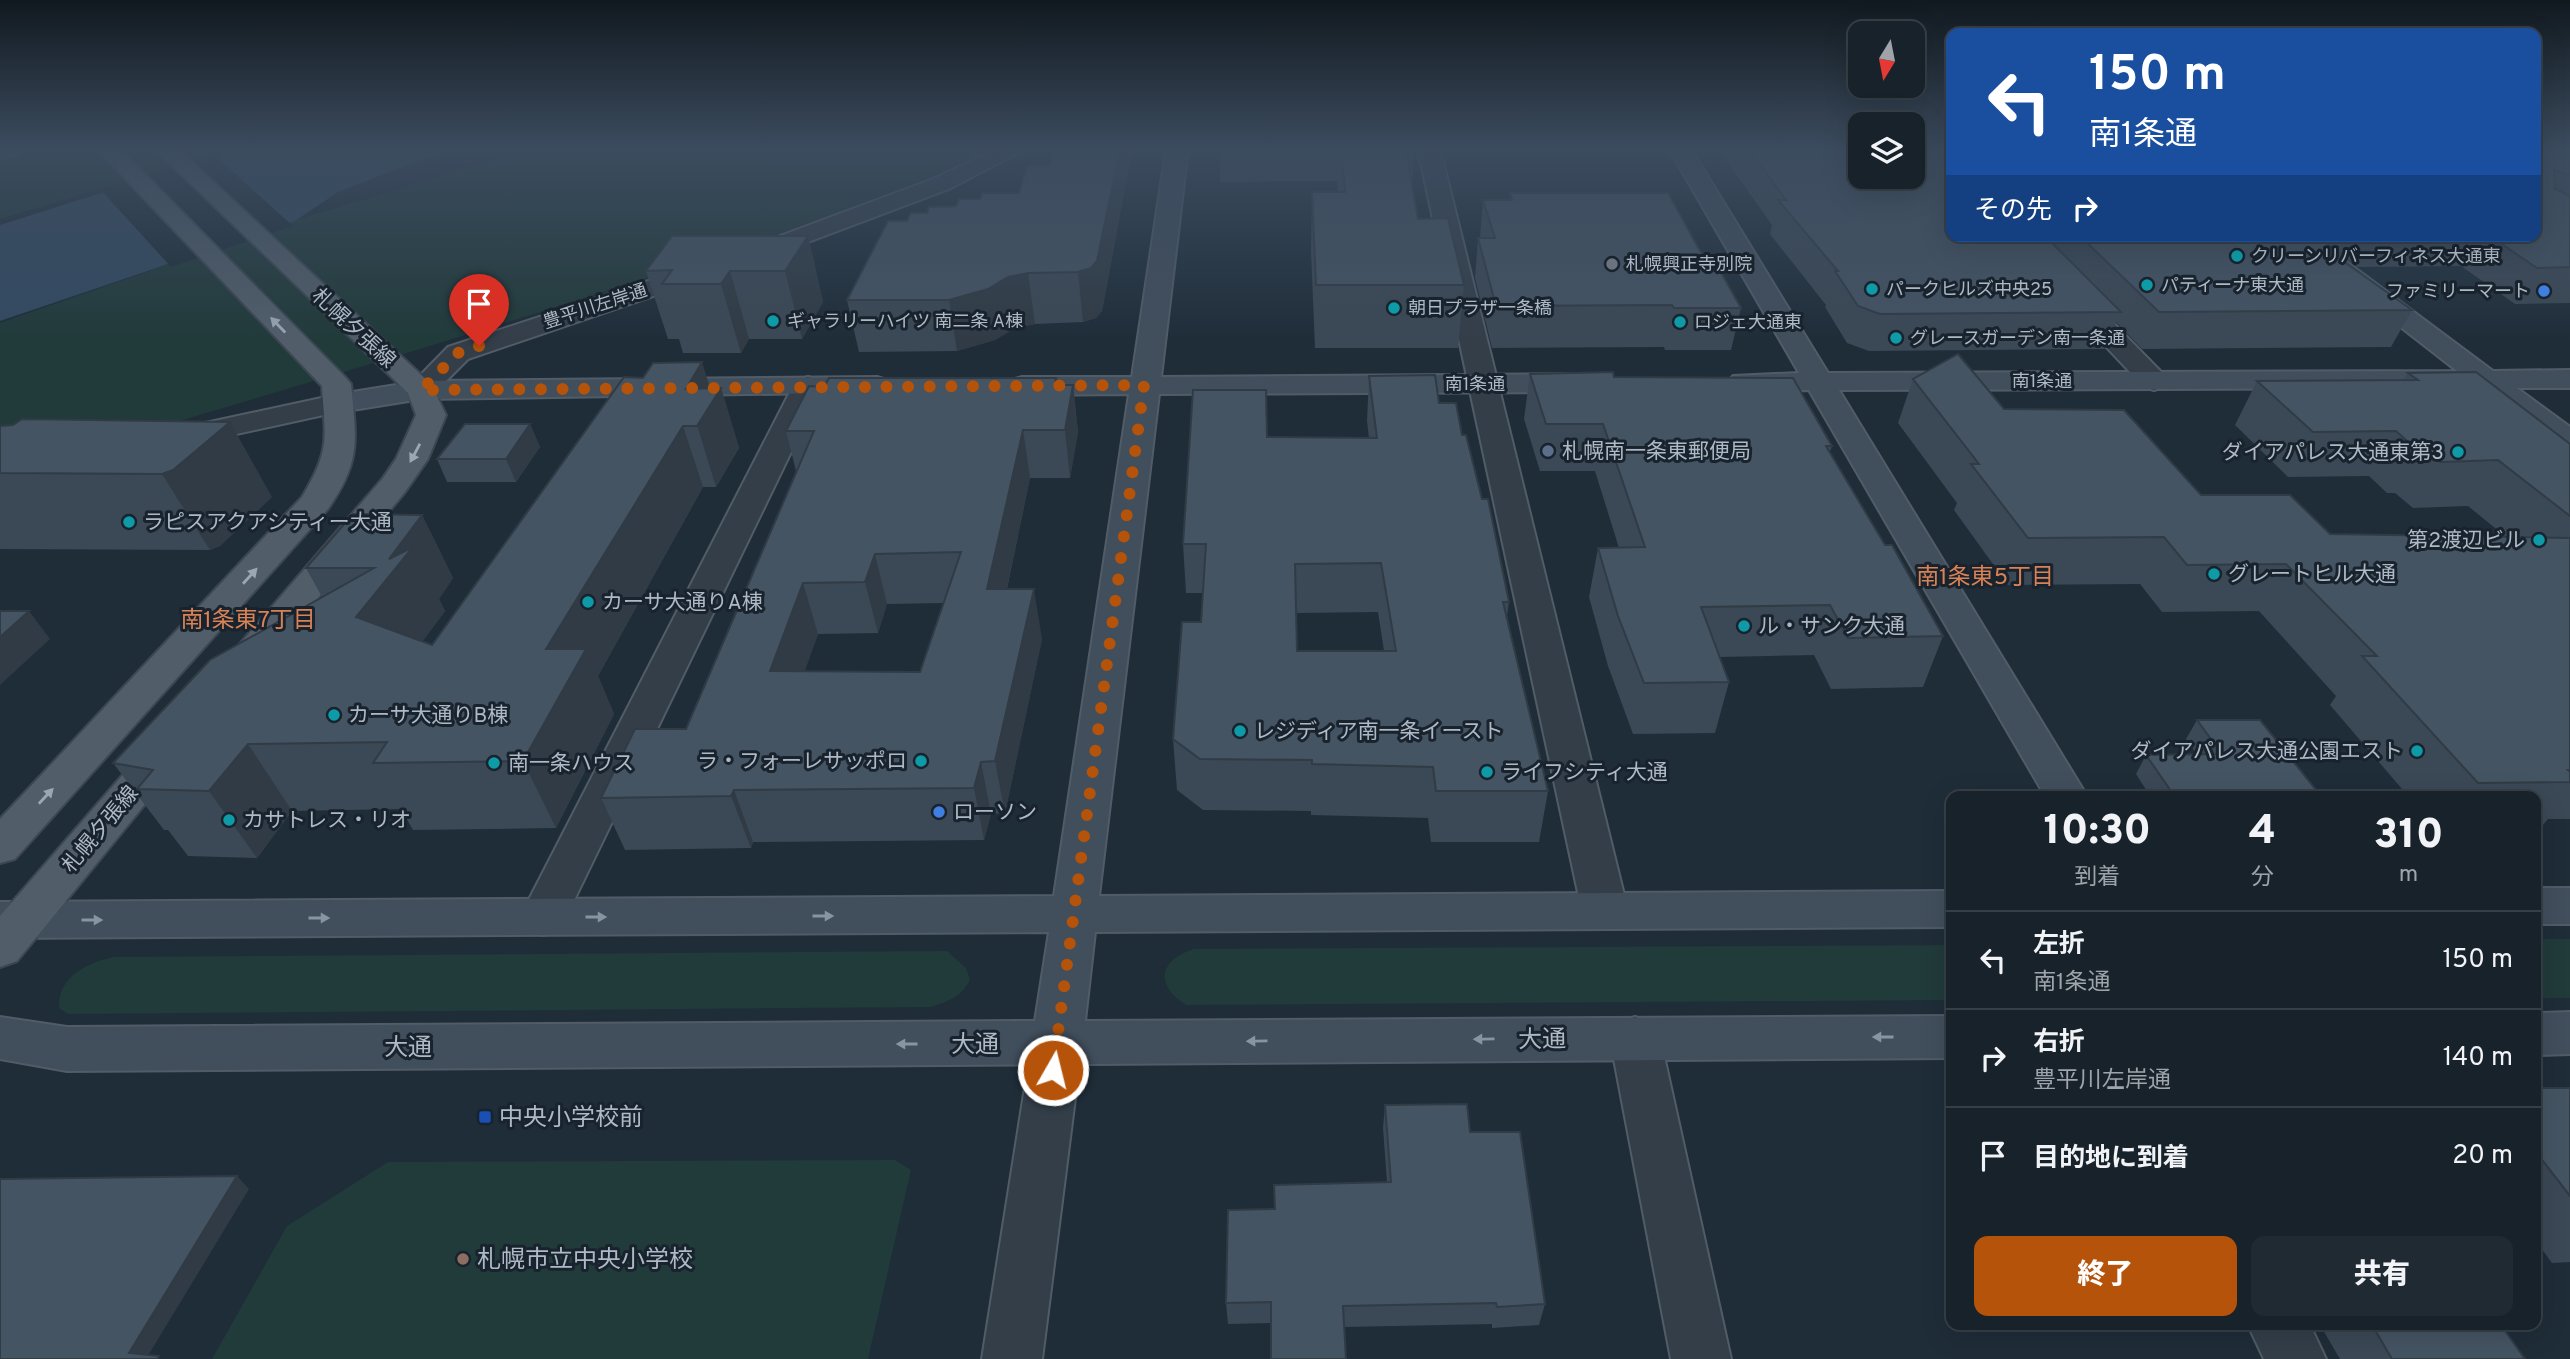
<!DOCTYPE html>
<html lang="ja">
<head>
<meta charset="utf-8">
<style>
	body { margin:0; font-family:Overpass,"Noto Sans JP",sans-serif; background:#202a33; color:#f1f3f6; height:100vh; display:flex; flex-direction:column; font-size:26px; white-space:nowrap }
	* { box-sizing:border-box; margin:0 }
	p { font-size:23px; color:#9ea4a9 }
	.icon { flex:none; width:38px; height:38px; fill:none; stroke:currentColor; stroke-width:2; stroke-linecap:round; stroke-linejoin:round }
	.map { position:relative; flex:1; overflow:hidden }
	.details { position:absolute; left:1946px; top:791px; width:595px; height:539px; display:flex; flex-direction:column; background:#17222b; border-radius:14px; box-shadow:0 7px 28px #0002,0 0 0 2px #363f47 }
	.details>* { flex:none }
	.hud { position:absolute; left:1946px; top:28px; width:595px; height:214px; border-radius:14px; box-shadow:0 7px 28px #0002,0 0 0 2px #363f47; background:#1a4fa0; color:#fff; overflow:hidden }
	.needle { width:46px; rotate:190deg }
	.tools { position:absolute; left:1848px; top:21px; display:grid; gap:14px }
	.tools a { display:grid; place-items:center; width:77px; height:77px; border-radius:14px; background:#17222b; box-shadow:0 7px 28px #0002,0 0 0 2px #363f47; font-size:35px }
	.pin { position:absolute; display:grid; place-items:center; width:60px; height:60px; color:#fff; margin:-72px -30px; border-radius:50% 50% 50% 0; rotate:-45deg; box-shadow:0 0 7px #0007 }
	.pin .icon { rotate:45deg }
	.me { position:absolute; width:77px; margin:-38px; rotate:8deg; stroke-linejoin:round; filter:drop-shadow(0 0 5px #0008) }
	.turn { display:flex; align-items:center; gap:24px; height:147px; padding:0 28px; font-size:32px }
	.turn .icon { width:91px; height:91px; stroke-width:2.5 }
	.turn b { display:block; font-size:49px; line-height:60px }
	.then { display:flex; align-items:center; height:66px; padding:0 28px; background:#0003; gap:14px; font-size:26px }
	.eta { display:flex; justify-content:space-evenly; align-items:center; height:119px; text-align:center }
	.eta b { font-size:42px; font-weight:800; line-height:49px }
	.primary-button { display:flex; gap:14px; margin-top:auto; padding:14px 28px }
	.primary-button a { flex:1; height:80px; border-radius:14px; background:#b45309; color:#fff; font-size:28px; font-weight:800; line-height:80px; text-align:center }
	.primary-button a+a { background:#202a33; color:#f1f3f6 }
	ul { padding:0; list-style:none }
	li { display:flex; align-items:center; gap:21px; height:98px; padding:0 28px; border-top:2px solid #363f47 }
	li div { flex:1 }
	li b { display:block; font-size:26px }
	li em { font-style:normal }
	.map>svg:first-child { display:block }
	.green { fill:#213a3a }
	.water { fill:#324a61 }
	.pier { fill:#1f2d39 }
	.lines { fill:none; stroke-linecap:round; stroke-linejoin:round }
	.street-casing { stroke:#515c67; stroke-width:4 }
	.secondary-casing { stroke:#515c67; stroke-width:4 }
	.primary-casing { stroke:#3d4753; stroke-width:4 }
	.street { fill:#333e49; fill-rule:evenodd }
	.secondary { fill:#414e5c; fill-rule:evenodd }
	.primary { fill:#515e6a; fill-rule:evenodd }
	.wall { fill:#3b4855; fill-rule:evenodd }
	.shaded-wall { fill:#303b45 }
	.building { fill:#455463; stroke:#303b45; stroke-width:2; fill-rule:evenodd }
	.oneway { fill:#9ba7b4 }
	.oneway2 { fill:#8794a1 }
	.route { stroke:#b45309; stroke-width:12; stroke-dasharray:0 21.6 }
	.culture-dot { fill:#0f9aa8; stroke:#19232e; stroke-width:2.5 }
	.worship-dot { fill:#6b7280; stroke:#19232e; stroke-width:2.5 }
	.shop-dot { fill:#3f7fe0; stroke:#19232e; stroke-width:2.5 }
	.service-dot { fill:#5c6f8a; stroke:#19232e; stroke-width:2.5 }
	.transit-dot { fill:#1a4fb4; stroke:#19232e; stroke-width:2.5 }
	.education-dot { fill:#8d6e63; stroke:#19232e; stroke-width:2.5 }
	.labels { text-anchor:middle; stroke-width:6; stroke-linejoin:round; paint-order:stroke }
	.far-poi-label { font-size:18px; fill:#adb9c6; stroke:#19232e; text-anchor:start }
	.far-street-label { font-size:18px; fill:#adb9c6; stroke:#19232e }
	.street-label { font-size:21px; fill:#adb9c6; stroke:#19232e }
	.poi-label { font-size:21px; fill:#adb9c6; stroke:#19232e; text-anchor:start }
	.neighbourhood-label { font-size:23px; fill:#d88256; stroke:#19232e }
	.near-street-label { font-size:24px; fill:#adb9c6; stroke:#19232e }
	.near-poi-label { font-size:24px; fill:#adb9c6; stroke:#19232e; text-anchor:start }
</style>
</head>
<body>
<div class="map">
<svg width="2570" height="1359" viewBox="0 0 2570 1359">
	<rect width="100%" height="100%" fill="#1f2d39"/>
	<g class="green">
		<polygon points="32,149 232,149 0,219 0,158"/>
		<path d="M530,149H994C865,207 730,251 597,294C399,357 199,415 0,474V323L290,222Z"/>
		<rect x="2536" y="939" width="34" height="59"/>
		<path d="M1951,945V1000L1186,1005C1154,985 1159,960 1194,949Z"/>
		<path d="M947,951L966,968L970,980C961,997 949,1001 931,1007L68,1014L59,1008C57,977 88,962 114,957Z"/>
		<polygon points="895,1160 911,1170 868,1359 212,1359 287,1226 388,1162"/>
	</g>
	<polygon class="water" points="240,149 450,149 338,192 295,221 0,321 0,225"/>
	<polygon class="pier" points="213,154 293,226 171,267 100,189"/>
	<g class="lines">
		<defs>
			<g id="street">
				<polygon points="996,149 1025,149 949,189 763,259 745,259 742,254 745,249 933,179"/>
				<polygon points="1418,149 1440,149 1628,911 1621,924 1605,929 1589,924 1582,911"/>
				<polygon points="2002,236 2028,236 2164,375 2169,381 2164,387 2154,390 2144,387"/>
				<polygon points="700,264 709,267 713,272 709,277 468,359 431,396 421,399 411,396 406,390 448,347"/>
				<polygon points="808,377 818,380 823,386 566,917 559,930 543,935 527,930 520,917 793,386 798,380"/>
				<polygon points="340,394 351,397 355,403 351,409 182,446 171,444 167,437 171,430 182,428"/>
				<polygon points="1635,1017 1653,1023 1660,1038 1731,1359 1671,1359 1610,1038 1617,1023"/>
				<polygon points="1057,1022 1075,1028 1082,1043 1042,1359 982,1359 1032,1043 1039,1028"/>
				<polygon points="2248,1325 2310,1325 2326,1359 2264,1359"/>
			</g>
			<g id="secondary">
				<polygon points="0,149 20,149 18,154 0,159"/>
				<polygon points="1169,149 1191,149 1187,157 1161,377 1581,374 1591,377 1596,383 1591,389 1581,392 1159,394 1099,896 1951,891 1951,927 1095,932 1085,1021 1951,1016 1951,1058 67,1071 0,1059 0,1017 67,1027 1035,1021 1049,932 0,938 0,902 1054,896 1129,394 1022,395 1012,392 1007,386 1012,380 1022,377 1132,377 1165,157"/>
				<polygon points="1669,149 1691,149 1828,373 2457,371 2284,236 2312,236 2493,371 2570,370 2570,388 2517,388 2570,427 2570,451 2559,449 2480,388 1839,390 2087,796 2045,796 1809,390 1743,391 1733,388 1728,382 1733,376 1799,373"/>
				<polygon points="877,377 887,380 892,386 887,392 421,399 340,412 329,409 325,403 329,397 340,394 421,381"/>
				<rect x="2536" y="888" width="34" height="36"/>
				<polygon points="2570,1012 2570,1054 2536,1055 2536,1013"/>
			</g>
			<g id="primary">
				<path d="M97,149H120L346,378L351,384C356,440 362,460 328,509L15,859L0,863V819L302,497C331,449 325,439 322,386Z"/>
				<polygon points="155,149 178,149 431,384 446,415 428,459 405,492 264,664 251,667 238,664 232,655 238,646 383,478 396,459 416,415 408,393"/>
				<polygon points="167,736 181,740 187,750 181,760 17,961 0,967 0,916 153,740"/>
			</g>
		</defs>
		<use href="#street" class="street-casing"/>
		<use href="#secondary" class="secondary-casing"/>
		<use href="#primary" class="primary-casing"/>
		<use href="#street" class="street"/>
		<use href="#secondary" class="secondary"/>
		<use href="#primary" class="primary"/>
	</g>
	<g class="wall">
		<polygon points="1219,149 1414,149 1412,186 1418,219 1464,285 1458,348 1315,348 1311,251 1312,192 1338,192 1337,181 1220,182"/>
		<polygon points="1722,149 1860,149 1951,236 2536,236 2536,149 2570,149 2570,303 2515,304 2461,266 2358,267 2344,257 2342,261 2412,310 2391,347 2142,349 2116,322 2105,349 1869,351 1847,343 1825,307 1826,305 1770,234 1772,225 1721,153"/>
		<polygon points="1131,156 1102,311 1096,318 1083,322 1035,324 1015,328 995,340 957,351 859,352 847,300 907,221 927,213 956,206 980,199 1019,193 1049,166"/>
		<polygon points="1510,193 1709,267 1741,308 1731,350 1665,350 1664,347 1492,348 1475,278 1478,238 1480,238 1483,200 1510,200"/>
		<polygon points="808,236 823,302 802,339 749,339 741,353 683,353 679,339 668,339 646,271"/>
		<polygon points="2408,373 2570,444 2570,819 2548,819 2537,832 2536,832 2536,796 2408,796 2330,705 2336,696 2259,611 2162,612 2140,584 2008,585 1954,510 1957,503 1898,423 1913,379 2004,409 2201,495 2330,534 2506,537 2468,506 2413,508 2395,493 2387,493 2369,476 2288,477 2235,425 2257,381 2403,380"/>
		<polygon points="1530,374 1614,377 1832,446 1830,452 1885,545 1943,636 1923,687 1831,689 1814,655 1720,657 1729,682 1715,733 1633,734 1608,666 1589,597 1598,548 1619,548 1595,471 1540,471 1524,419"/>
		<path d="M1369,376L1439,403L1462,435L1482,499L1509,602L1507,616L1548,791L1539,842H1431L1428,818L1311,815V811L1203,810L1177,790L1173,739L1201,622L1203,593H1186L1183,544L1267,437L1369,438L1367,421ZM1378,612L1384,651H1297L1296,613Z"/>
		<path d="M1056,378L1057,385H1073L1078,432L1070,478H1030L1007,589L1042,639L1005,813L991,814L984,840L753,842L751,848L625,850L601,798L686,729L796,471L786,431L824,387ZM944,603L920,672H804L818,634L878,633L887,604Z"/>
		<polygon points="721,388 739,448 716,487 703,487 598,676 614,714 556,828 413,830 401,809 292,811 257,858 188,856 168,830 164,830 113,763 322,597 306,568 422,515 453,578 439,599 445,611 422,642 432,645 710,389"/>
		<polygon points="530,424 540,447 516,482 447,482 437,459"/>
		<polygon points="0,426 272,497 220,546 210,550 0,549"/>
		<polygon points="2197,720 2321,796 2150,796 2136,774 2146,755 2197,755 2186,739"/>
		<polygon points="2536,1088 2570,1088 2570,1262 2552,1263 2536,1241"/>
		<polygon points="1385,1105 1470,1132 1545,1304 1539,1325 1492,1328 1492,1324 1344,1327 1271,1323 1228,1324 1226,1303 1275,1209 1387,1182 1383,1128"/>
		<polygon points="2320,1325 2501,1325 2525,1359 2340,1359"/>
	</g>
	<g class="shaded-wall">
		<polygon points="1120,149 1130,149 1131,156 1102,311 1096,318 1083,322 1078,272"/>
		<polygon points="808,236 823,302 802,339 785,271"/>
		<polygon points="730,271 749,339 741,353 721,284"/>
		<polygon points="1028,273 1035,324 1015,328 995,340 957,351 949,300 1008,277"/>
		<polygon points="702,362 714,400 721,388 739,448 716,487 686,389"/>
		<polygon points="1073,385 1078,432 1070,478 1065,430"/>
		<polygon points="230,422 272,497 220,546 210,550 162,474"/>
		<polygon points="530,424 540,447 516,482 506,459"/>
		<polygon points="683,426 703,487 598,676 614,714 556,828 523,761 546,649"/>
		<polygon points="1023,430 1030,478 996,639 987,589"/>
		<polygon points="422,515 453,578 439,599 445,611 392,682 356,617 389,559"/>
		<polygon points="875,554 887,604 878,633 865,582"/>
		<polygon points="803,583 818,634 786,723 770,671"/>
		<polygon points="1034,589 1042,639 1005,813 995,761"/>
		<polygon points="29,611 50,639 0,685 0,637"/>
		<polygon points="248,744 292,811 257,858 209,791"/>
		<polygon points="981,762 991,814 984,840 974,788"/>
		<polygon points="734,790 753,842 751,848 731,796"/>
		<polygon points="237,1176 249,1189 146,1359 129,1353"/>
	</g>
	<g class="building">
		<polygon points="1054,149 1120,149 1097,261 1091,268 1078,272 1028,273 1008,277 988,289 949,300 847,300 888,221 907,221 911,213 927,213 929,207 956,206 959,199 980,199 982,193 1019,193 1027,166 1049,166"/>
		<polygon points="1341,149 1414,149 1414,151 1406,151 1418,219 1448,218 1464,285 1316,285 1312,192 1345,192"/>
		<polygon points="1749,149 1860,149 1860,177 1913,177 1913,149 1951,149 1951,236 2045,236 2121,312 1880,314 1858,306 1835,271 1838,271 1778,200 1786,200"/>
		<polygon points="2536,149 2570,149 2570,176 2554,169 2555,189 2570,196 2570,267 2537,268 2490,236 2536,236"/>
		<polygon points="1510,193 1668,193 1709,267 1718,267 1741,308 1674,308 1672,305 1496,306 1478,238 1495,238 1483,200 1512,200"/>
		<polygon points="672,236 808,236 785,271 730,271 721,284 662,284 672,270 646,271"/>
		<polygon points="2080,236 2316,236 2344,256 2336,256 2412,310 2159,312"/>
		<polygon points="1958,354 2004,409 2124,410 2201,495 2290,495 2330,534 2570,538 2570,770 2568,770 2570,772 2570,782 2478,783 2362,656 2377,656 2286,564 2187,565 2164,537 2028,538 1971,464 1979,464 1913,379"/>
		<polygon points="702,362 686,389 721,388 697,426 683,426 546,649 586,649 523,761 373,763 387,742 248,744 209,791 137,789 153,770 113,763 210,660 374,568 306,568 353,514 422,515 389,559 413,547 356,617 432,645 624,377 643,378 653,363"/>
		<polygon points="1613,372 1614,377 1793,378 1832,446 1826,446 1885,545 1892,545 1943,636 1848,638 1830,605 1701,607 1729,682 1644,683 1618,616 1598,548 1645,547 1603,424 1546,424 1530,374"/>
		<polygon points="2476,372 2570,444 2570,516 2498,460 2441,462 2423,448 2415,448 2396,431 2313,432 2257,381 2418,380 2408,373"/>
		<path d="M1435,375L1439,403H1456L1462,435H1466L1482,499H1488L1509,602H1503L1548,791H1436L1433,767L1312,764V760L1200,759L1173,739L1182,622H1201L1206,544H1183L1193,390H1266L1267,437L1377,438L1369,376ZM1381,563L1396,651H1297L1295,564Z"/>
		<path d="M829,378H1056L1055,385H1073L1065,430H1023L987,589H1034L995,761L981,762L974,788L734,790L731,796L601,798L635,729H686L814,431H786L809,386L824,387ZM961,552L920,672L770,671L803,583L865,582L875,554Z"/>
		<polygon points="22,419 230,422 173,470 162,474 0,473 0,426 13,425"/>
		<polygon points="465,424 530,424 506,459 437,459"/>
		<polygon points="0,611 29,611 0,637"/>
		<polygon points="2197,720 2260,720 2321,796 2210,796 2207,791 2171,791 2146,755 2222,754"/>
		<polygon points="2536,1088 2570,1088 2570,1196 2536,1152"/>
		<polygon points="1467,1104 1470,1132 1520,1132 1545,1304 1497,1307 1496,1303 1343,1306 1346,1359 1271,1359 1271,1302 1226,1303 1228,1210 1275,1209 1274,1185 1391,1182 1385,1105"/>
		<polygon points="237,1176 129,1353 159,1356 157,1359 0,1359 0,1179"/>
		<polygon points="2372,1325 2501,1325 2525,1359 2392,1359"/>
	</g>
	<defs><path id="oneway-solid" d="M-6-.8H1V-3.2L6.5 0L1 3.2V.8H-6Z" transform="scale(1.75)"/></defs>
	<g class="oneway">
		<use href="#oneway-solid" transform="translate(278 325) rotate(-134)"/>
		<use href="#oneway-solid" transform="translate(415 453) rotate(118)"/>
		<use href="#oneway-solid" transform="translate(250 576) rotate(-48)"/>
		<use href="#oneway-solid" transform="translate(46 796) rotate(-47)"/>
	</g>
	<g class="oneway2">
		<use href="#oneway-solid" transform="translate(823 916)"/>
		<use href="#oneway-solid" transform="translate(596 917)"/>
		<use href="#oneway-solid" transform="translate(319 918)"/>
		<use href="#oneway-solid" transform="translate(92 920)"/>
		<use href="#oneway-solid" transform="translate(1883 1037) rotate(180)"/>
		<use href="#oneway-solid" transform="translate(1484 1039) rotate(179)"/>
		<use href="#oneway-solid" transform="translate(1257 1041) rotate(179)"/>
		<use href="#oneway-solid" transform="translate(907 1044) rotate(180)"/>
	</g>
	<linearGradient id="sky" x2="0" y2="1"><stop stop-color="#11191f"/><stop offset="0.44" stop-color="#3c4c5f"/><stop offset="1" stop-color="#3c4c5f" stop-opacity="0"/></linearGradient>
	<rect width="2570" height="340" fill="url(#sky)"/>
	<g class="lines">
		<polyline class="route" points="479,346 458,353 421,390 1144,385 1053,1070"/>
	</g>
	<g class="culture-dot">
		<circle cx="2237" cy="256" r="7"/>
		<circle cx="2147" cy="285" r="7"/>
		<circle cx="1872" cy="289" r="7"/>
		<circle cx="1394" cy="308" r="7"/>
		<circle cx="773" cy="321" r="7"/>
		<circle cx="1680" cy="322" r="7"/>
		<circle cx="1896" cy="338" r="7"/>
		<circle cx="2458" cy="452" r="7"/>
		<circle cx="129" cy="522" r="7"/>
		<circle cx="2539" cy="540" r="7"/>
		<circle cx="2214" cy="574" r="7"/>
		<circle cx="588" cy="602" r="7"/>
		<circle cx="1744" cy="626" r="7"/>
		<circle cx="334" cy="715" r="7"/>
		<circle cx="1240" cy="731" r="7"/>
		<circle cx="2417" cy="751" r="7"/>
		<circle cx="921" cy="761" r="7"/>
		<circle cx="494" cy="763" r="7"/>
		<circle cx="1487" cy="772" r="7"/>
		<circle cx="229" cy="820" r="7"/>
	</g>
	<circle class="worship-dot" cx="1612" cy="264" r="7"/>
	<g class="shop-dot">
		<circle cx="2544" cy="291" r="7"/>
		<circle cx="939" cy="812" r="7"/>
	</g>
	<circle class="service-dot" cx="1548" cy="451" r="7"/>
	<rect class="transit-dot" x="478" y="1110" width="14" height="14" rx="3.5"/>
	<circle class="education-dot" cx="463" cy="1259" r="7"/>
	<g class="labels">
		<g class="far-poi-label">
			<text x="2251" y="262">クリーンリバーフィネス大通東</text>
			<text x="1626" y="270">札幌興正寺別院</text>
			<text x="2161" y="291">パティーナ東大通</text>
			<text x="1886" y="295">パークヒルズ中央25</text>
			<text x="2530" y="297" text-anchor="end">ファミリーマート</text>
			<text x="1408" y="314">朝日プラザ一条橋</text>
			<text x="787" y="327">ギャラリーハイツ 南二条 A棟</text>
			<text x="1694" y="328">ロジェ大通東</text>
			<text x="1910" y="344">グレースガーデン南一条通</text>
		</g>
		<g class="far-street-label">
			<text transform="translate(595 306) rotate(-18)" y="6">豊平川左岸通</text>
			<text x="2042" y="387">南1条通</text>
			<text x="1475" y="390">南1条通</text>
		</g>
		<g class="street-label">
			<text transform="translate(354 328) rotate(43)" y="7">札幌夕張線</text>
			<text transform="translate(100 829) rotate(-50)" y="7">札幌夕張線</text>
		</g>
		<g class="poi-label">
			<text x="1562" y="458">札幌南一条東郵便局</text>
			<text x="2444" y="459" text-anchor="end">ダイアパレス大通東第3</text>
			<text x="143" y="529">ラピスアクアシティー大通</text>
			<text x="2525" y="547" text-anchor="end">第2渡辺ビル</text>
			<text x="2228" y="581">グレートヒル大通</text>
			<text x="602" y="609">カーサ大通りA棟</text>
			<text x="1758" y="633">ル・サンク大通</text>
			<text x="348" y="722">カーサ大通りB棟</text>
			<text x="1254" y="738">レジディア南一条イースト</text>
			<text x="2403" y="758" text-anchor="end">ダイアパレス大通公園エスト</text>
			<text x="907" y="768" text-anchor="end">ラ・フォーレサッポロ</text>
			<text x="508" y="770">南一条ハウス</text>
			<text x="1501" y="779">ライフシティ大通</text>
			<text x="953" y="819">ローソン</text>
			<text x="243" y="827">カサトレス・リオ</text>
		</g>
		<g class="neighbourhood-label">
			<text x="1985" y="584">南1条東5丁目</text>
			<text x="248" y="627">南1条東7丁目</text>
		</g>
		<g class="near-street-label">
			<text transform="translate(1542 1039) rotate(-1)" y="8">大通</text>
			<text x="975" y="1052">大通</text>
			<text x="408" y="1055">大通</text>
		</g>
		<g class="near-poi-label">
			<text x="499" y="1125">中央小学校前</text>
			<text x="477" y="1267">札幌市立中央小学校</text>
		</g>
	</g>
</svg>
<div class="tools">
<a><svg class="needle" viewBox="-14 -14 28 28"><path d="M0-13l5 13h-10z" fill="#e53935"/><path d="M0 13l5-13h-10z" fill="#9ea4a9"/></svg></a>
<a><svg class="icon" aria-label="layers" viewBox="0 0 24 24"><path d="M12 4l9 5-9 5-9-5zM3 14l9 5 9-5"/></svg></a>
</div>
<div class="pin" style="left:479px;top:346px;background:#d93025"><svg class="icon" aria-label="arrive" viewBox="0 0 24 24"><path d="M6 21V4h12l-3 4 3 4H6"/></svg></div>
<svg class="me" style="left:1053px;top:1070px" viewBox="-20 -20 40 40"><circle r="17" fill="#b45309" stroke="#fff" stroke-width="3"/><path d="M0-11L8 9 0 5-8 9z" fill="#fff"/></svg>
<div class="hud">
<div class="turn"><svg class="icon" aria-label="left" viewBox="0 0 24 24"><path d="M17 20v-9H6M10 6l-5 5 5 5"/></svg><div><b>150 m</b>南1条通</div></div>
<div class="then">その先<svg class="icon" aria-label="right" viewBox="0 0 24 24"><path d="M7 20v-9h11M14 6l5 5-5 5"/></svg></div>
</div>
<section class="details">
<div class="eta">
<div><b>10:30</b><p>到着</p></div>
<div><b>4</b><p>分</p></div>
<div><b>310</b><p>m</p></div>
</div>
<ul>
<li><svg class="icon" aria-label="left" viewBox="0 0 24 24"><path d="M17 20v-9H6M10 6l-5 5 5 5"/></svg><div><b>左折</b><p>南1条通</p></div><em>150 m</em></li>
<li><svg class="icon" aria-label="right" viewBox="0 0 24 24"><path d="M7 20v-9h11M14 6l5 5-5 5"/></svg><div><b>右折</b><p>豊平川左岸通</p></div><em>140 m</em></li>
<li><svg class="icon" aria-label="arrive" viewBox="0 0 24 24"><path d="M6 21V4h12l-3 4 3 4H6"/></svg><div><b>目的地に到着</b></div><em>20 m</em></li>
</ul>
<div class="primary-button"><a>終了</a><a>共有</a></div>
</section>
</div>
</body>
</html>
